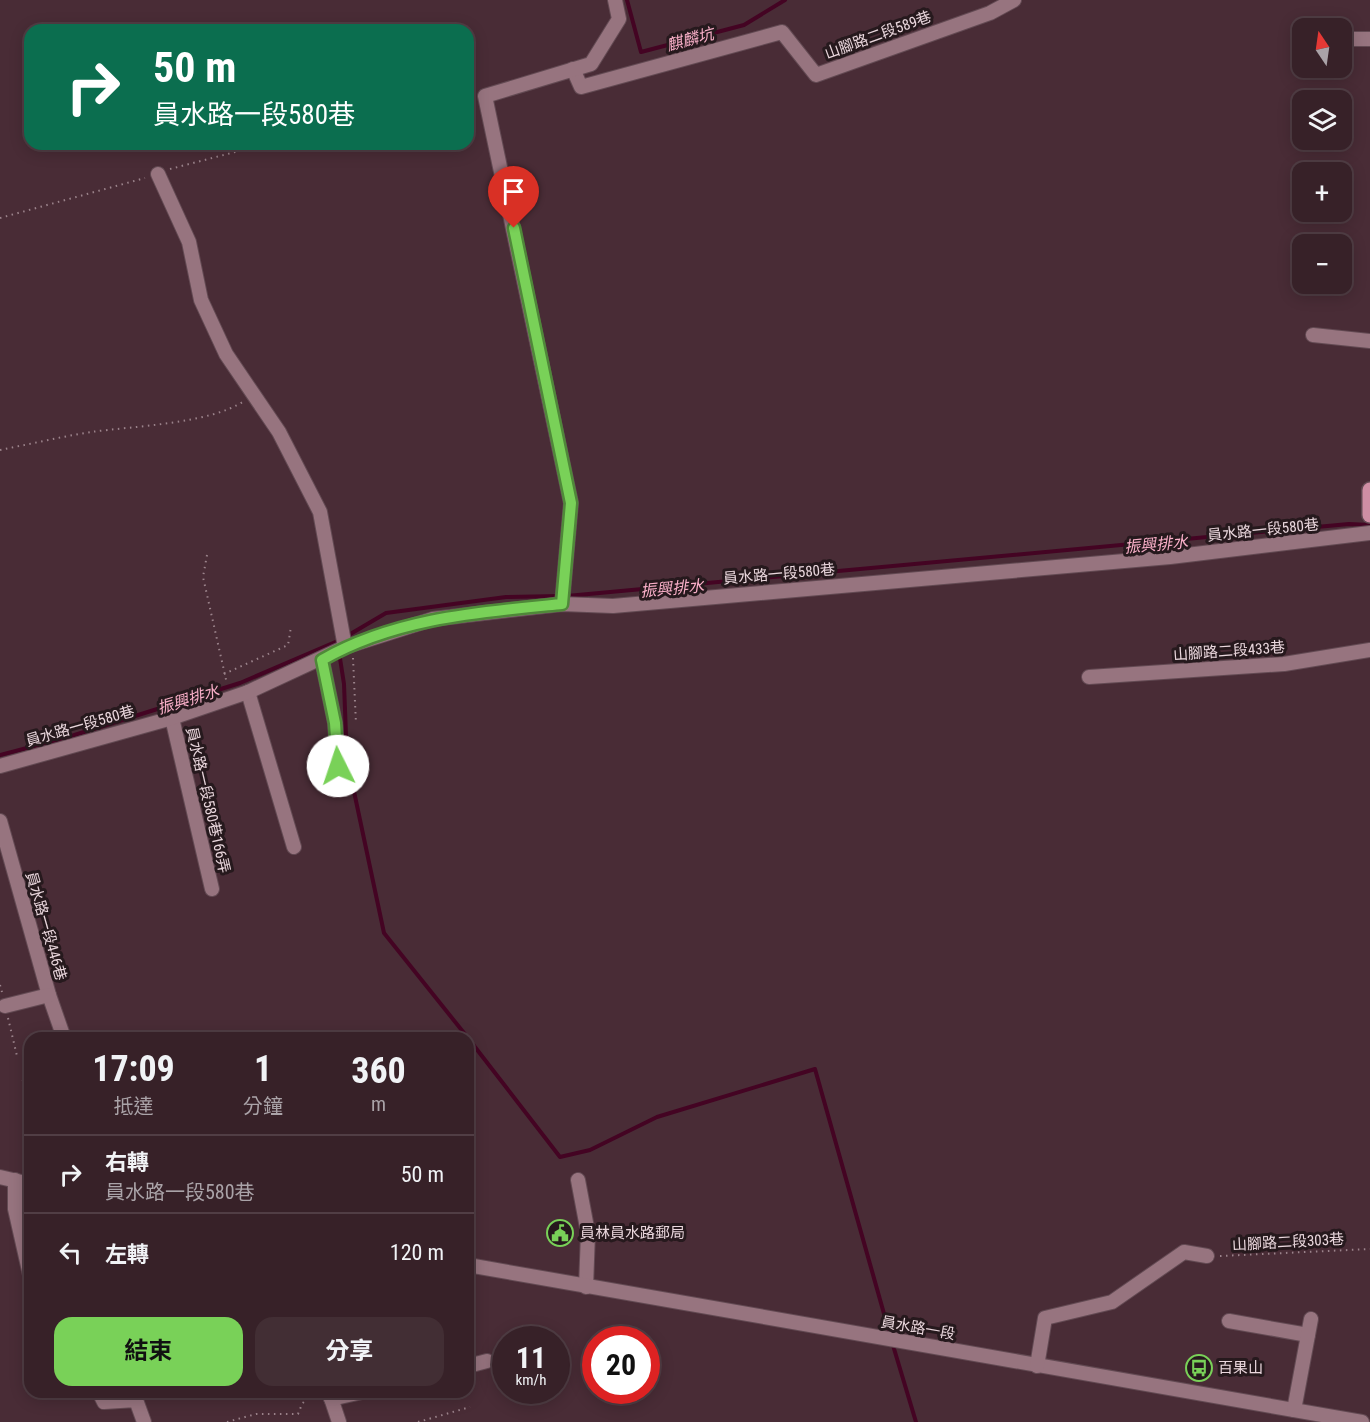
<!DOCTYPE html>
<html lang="zh-TW">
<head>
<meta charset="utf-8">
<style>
	body { margin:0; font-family:"Roboto Condensed","Noto Sans TC",sans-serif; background:#422e34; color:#f1f3f6; height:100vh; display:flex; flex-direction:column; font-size:22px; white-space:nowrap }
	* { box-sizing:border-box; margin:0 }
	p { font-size:20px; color:#aaa3a8 }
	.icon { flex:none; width:33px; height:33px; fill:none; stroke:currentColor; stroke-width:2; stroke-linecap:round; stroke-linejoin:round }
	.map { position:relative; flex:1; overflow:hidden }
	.side { position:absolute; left:24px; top:1032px; width:450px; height:366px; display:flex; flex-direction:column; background:#372128; border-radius:18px; box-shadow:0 3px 15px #0003,0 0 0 2px #513e45 }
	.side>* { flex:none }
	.hud { position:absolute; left:24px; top:24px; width:450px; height:126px; border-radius:18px; box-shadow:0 3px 15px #0003,0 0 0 2px #513e45; background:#0b6e4f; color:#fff; overflow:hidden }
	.needle { width:39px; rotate:347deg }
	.buttons { position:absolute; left:1292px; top:18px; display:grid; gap:12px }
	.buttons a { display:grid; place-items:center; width:60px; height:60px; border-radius:12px; background:#372128; box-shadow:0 3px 15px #0003,0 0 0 2px #513e45; font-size:30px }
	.speed { position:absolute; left:492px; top:1326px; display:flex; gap:12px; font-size:30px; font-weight:700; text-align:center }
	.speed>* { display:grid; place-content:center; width:78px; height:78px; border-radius:50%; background:#372128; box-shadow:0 3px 15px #0003,0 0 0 2px #513e45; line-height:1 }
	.speed small { font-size:15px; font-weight:400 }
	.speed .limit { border:9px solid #d22; background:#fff; color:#111 }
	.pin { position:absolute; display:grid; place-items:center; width:51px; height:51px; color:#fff; margin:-62px -26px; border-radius:50% 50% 50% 0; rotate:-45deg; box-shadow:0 0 6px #0007 }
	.pin .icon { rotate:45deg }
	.me { position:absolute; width:66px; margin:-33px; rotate:356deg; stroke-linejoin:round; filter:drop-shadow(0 0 4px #0008) }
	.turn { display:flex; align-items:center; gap:21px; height:126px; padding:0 30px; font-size:27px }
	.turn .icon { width:78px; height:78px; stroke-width:2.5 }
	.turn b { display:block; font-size:42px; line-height:51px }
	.eta { display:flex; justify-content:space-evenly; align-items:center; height:102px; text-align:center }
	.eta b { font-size:36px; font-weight:700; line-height:42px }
	.button { display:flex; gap:12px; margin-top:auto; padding:12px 30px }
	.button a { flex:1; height:69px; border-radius:18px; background:#79d158; color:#111; font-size:24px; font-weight:700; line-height:69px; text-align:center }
	.button a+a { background:#422e34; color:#f1f3f6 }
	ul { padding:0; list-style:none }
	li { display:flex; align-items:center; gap:18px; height:78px; padding:0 30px; border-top:2px solid #513e45 }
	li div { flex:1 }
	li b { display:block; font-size:22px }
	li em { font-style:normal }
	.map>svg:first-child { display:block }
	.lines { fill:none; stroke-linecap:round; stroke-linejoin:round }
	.stream { stroke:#440423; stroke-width:4 }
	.minor-casing { stroke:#634a53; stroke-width:16 }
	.major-casing { stroke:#634a53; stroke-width:18 }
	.path { stroke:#9b838b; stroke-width:2; stroke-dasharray:1.5 4.5; stroke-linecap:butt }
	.minor { stroke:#97747f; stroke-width:14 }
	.major { stroke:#cf8ea4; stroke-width:15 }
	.route-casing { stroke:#4f8839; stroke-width:15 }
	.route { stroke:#79d158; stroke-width:10 }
	.labels { text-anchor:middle; stroke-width:6; stroke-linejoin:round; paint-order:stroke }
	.street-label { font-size:15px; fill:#ead7dd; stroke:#26191d }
	.poi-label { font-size:15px; fill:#ead7dd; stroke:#26191d; text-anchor:start }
	.water-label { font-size:16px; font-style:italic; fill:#f9afc8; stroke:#26191d }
</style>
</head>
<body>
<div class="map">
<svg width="1370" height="1422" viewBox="0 0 1370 1422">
	<rect width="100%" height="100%" fill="#492c36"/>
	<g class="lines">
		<g class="stream">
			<polyline points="627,0 641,52 744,25 785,0"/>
			<polyline points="567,596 1349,524 1370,525"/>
			<polyline points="347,636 386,613 506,597 560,596"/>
			<polyline points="339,652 344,684 347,761"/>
			<polyline points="0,755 65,738 240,683 340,640"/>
			<polyline points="349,768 384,933 468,1038"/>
			<polyline points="468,1038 560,1157 590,1150 657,1117 815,1069 890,1335"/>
			<polyline points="892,1342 916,1422"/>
		</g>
		<defs>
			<g id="minor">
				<polyline points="1341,39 1370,39"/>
				<polyline points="573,69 581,87 782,32 816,75 990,13 1014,0"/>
				<polyline points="158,174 189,242 201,300 226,354 279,432 320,512 345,647"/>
				<polyline points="1313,335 1370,341"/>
				<polyline points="562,604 571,503 485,96 591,64 619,19 615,0"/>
				<polyline points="322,660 335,723 338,766 357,764"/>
				<polyline points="1089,677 1284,664 1370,650"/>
				<polyline points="248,692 294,847"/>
				<polyline points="172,718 212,889"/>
				<polyline points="0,766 172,718 248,692 345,647 433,619 562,604 613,606 1170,557 1370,533"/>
				<polyline points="0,821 49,995 64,1038"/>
				<polyline points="5,1006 49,995"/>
				<polyline points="0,1177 30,1184"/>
				<polyline points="15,1180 15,1209 30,1275"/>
				<polyline points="578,1180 588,1233 586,1287"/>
				<polyline points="468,1265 1362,1422"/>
				<polyline points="1229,1321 1308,1335"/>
				<polyline points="468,1366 487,1361"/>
				<polyline points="1037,1366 1045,1318 1112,1302 1184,1252 1207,1256"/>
				<polyline points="99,1392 104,1402 136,1400 144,1422"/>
				<polyline points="329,1392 339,1422"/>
				<polyline points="331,1399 362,1392"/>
				<polyline points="1294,1410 1311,1319"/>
			</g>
			<polyline id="major" points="1370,490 1370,515"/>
		</defs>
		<use href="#minor" class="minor-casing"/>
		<use href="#major" class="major-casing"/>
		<g class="path">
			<polyline points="170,169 239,151"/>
			<polyline points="0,218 145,178"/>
			<path d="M0,450C30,444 60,437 91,432C133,426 210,424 244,401"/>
			<polyline points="207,555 203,577 227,684"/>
			<polyline points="353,658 356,724"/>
			<polyline points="224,674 288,645 291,627"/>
			<polyline points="0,985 2,992"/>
			<polyline points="8,1018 17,1056"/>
			<polyline points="22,1081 30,1079"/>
			<polyline points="1220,1256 1370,1249"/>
			<polyline points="227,1422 256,1414 298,1414 302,1404 313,1392"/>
			<polyline points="418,1422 470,1407"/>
		</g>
		<use href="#minor" class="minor"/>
		<use href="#major" class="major"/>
	</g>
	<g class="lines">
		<defs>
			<path id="route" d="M338,766L335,723L322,660C395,618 480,612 562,604L571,503L514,228"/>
		</defs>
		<use href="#route" class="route-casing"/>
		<use href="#route" class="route"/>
	</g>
	<defs>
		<symbol id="civic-ring" viewBox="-11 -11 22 22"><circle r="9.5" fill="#26191d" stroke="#79d158" stroke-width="1.5"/><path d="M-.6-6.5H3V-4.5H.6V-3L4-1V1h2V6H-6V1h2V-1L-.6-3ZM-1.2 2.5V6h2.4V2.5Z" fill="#79d158"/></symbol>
		<symbol id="bus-ring" viewBox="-11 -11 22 22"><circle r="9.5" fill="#26191d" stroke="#79d158" stroke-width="1.5"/><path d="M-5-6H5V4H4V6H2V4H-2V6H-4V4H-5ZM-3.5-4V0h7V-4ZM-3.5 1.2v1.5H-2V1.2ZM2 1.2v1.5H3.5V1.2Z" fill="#79d158"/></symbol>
	</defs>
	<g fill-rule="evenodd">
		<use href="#civic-ring" x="545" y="1218" width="30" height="30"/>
		<use href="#bus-ring" x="1184" y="1353" width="30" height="30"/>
	</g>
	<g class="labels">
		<g class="street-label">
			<text transform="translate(878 35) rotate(-20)" y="5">山腳路二段589巷</text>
			<text transform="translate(1263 530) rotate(-6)" y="5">員水路一段580巷</text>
			<text transform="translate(779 574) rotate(-5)" y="5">員水路一段580巷</text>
			<text transform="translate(1229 651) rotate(-4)" y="5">山腳路二段433巷</text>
			<text transform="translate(80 726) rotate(-16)" y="5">員水路一段580巷</text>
			<text transform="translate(208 800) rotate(77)" y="5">員水路一段580巷166弄</text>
			<text transform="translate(46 926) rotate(74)" y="5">員水路一段446巷</text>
			<text transform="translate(1288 1242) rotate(-3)" y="5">山腳路二段303巷</text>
			<text transform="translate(918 1328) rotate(10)" y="5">員水路一段</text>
		</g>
		<g class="poi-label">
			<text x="580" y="1238">員林員水路郵局</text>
			<text x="1218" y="1373">百果山</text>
		</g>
		<g class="water-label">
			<text transform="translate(690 39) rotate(-15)" y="6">麒麟坑</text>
			<text transform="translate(1156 544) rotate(-5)" y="6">振興排水</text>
			<text transform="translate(672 588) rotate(-5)" y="6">振興排水</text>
			<text transform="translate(188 699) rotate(-17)" y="6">振興排水</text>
		</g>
	</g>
</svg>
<div class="buttons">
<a><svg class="needle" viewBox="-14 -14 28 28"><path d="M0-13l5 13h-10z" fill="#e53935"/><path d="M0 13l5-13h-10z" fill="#aaa3a8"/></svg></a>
<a><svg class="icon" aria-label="layers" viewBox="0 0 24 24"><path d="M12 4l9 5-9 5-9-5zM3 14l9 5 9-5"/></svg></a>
<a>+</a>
<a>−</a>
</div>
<div class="speed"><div>11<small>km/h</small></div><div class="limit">20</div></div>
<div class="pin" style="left:514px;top:228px;background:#d93025"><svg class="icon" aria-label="arrive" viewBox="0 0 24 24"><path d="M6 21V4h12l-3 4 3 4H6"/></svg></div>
<svg class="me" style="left:338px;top:766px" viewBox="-20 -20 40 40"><circle r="19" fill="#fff"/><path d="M0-13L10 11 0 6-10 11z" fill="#79d158"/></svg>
<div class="hud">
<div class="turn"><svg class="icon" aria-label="right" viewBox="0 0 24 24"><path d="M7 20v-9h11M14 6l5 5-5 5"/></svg><div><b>50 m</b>員水路一段580巷</div></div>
</div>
<section class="side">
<div class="eta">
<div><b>17:09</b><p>抵達</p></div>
<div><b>1</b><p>分鐘</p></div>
<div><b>360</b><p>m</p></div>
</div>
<ul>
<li><svg class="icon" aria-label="right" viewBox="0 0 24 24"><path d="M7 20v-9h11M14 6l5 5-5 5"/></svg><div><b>右轉</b><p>員水路一段580巷</p></div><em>50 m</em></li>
<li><svg class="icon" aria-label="left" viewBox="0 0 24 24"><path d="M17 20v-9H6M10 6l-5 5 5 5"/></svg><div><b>左轉</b></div><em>120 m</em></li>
</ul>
<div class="button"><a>結束</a><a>分享</a></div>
</section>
</div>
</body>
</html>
